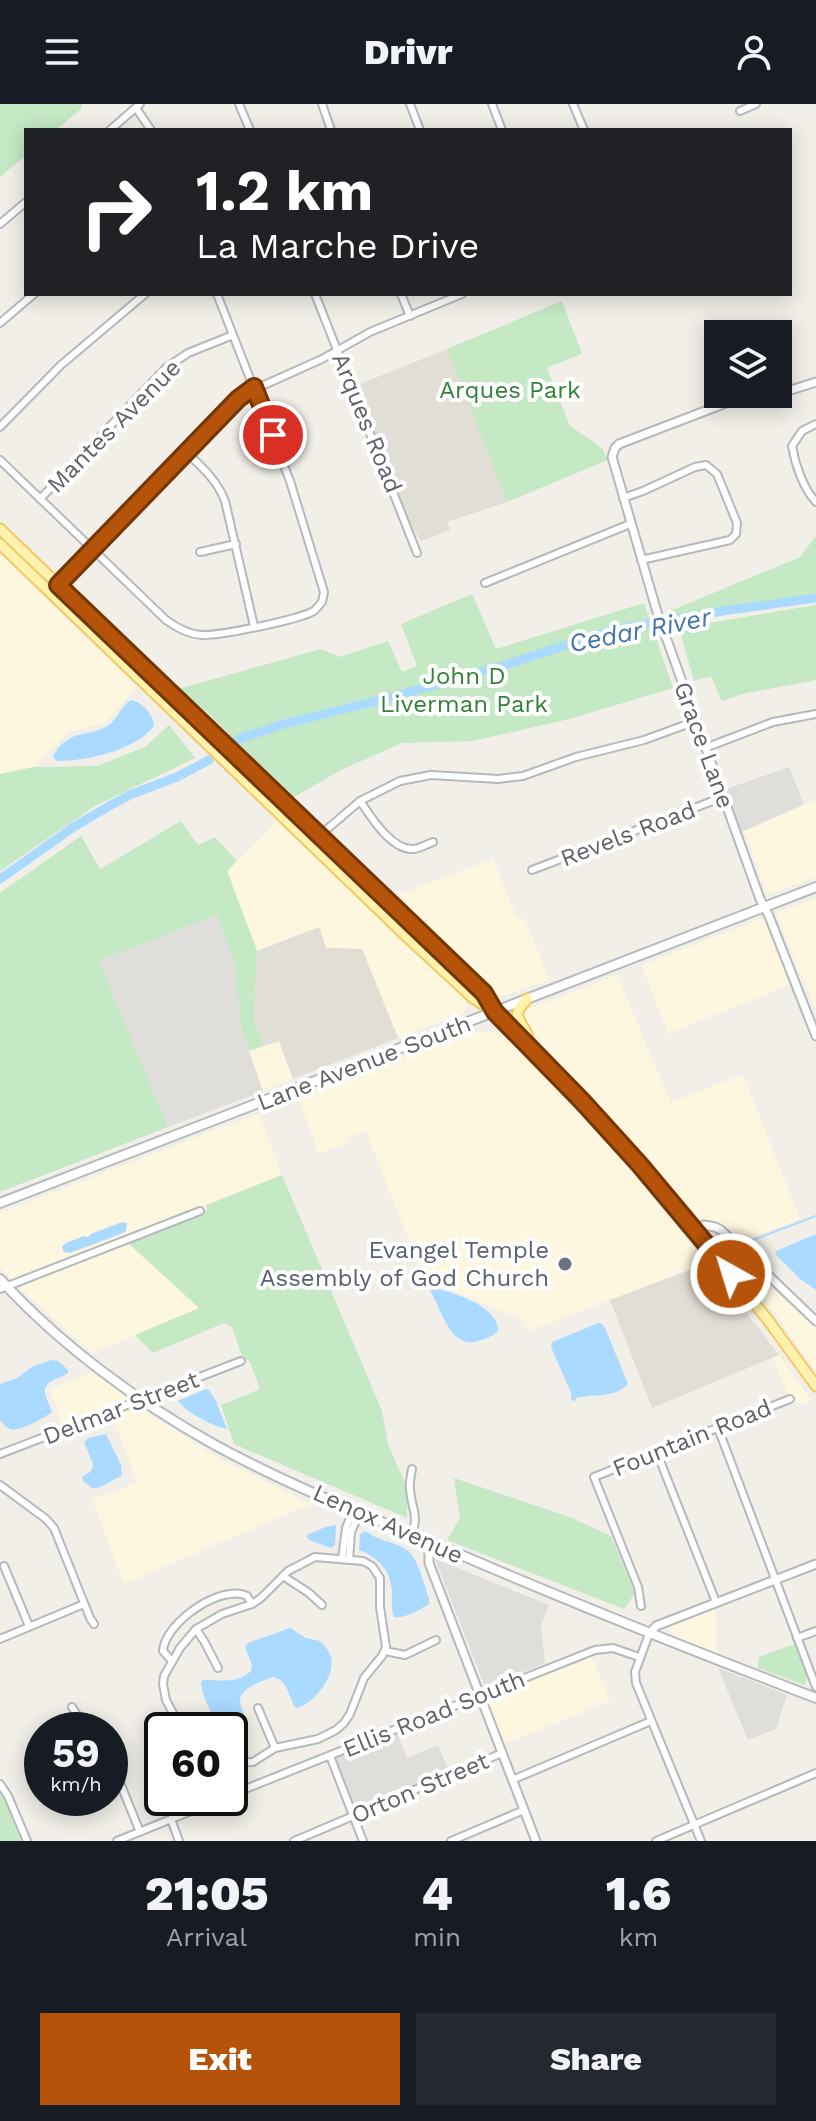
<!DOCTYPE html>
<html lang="en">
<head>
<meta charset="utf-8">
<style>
	body { margin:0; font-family:"Work Sans",sans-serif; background:#242831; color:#f1f3f6; height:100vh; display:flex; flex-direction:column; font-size:30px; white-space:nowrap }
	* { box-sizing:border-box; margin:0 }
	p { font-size:26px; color:#9ea1a6 }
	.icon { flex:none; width:44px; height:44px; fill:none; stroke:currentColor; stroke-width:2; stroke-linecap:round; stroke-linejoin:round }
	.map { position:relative; height:1737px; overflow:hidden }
	.side { display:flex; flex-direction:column; background:#171b24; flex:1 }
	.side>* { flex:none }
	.guide { position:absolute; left:24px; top:24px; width:768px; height:168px; border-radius:0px; box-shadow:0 4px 20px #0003; background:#202124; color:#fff; overflow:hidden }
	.tools { position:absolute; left:704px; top:216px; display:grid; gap:16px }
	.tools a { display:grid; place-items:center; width:88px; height:88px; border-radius:0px; background:#171b24; box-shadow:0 4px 20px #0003; font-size:40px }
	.speed { position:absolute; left:24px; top:1608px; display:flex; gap:16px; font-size:40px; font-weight:700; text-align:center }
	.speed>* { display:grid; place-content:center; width:104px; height:104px; border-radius:50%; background:#171b24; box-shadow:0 4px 20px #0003; line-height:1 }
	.speed small { font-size:20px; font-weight:400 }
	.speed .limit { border:4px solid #111; border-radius:12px; background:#fff; color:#111 }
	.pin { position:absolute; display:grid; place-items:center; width:68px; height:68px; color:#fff; margin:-34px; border:4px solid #fff; border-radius:50%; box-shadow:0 2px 8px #0007 }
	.me { position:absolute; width:88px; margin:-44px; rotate:321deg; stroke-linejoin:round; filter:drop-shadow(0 0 6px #0008) }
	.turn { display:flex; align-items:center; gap:28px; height:168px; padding:0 40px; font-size:36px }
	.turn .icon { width:104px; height:104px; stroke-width:2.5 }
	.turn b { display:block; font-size:56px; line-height:68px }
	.eta { display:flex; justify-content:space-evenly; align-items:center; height:136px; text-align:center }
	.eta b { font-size:48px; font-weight:800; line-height:56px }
	.action { display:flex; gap:16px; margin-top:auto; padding:16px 40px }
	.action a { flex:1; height:92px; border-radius:0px; background:#b45309; color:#fff; font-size:32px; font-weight:800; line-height:92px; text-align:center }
	.action a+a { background:#242831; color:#f1f3f6 }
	header { display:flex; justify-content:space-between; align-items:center; height:104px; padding:0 40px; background:#171b24; font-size:36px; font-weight:800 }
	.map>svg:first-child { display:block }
	.commercial { fill:#fef7e0 }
	.industrial { fill:#e0deda }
	.education { fill:#e1ded6 }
	.green { fill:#c5e8c5 }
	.water { fill:#aadaff }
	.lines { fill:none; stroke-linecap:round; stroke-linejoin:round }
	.stream { stroke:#aadaff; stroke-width:2 }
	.river { stroke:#aadaff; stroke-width:9 }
	.minor-casing { stroke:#b5b8bc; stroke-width:10 }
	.tertiary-casing { stroke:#b5b8bc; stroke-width:11 }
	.secondary-casing { stroke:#b6babf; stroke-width:12 }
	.primary-casing { stroke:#f2c960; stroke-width:13 }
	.minor { stroke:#fff; stroke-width:6 }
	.tertiary { stroke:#fff; stroke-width:7 }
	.secondary { stroke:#fff; stroke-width:8 }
	.primary { stroke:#fff2af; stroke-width:9 }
	.route-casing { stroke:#753606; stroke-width:20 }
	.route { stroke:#b45309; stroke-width:14 }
	.worship-dot { fill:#6b7280; stroke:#fff; stroke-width:3 }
	.labels { text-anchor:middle; stroke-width:8; stroke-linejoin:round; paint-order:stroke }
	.park-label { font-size:24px; fill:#348238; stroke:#fff }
	.street-label { font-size:24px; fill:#5f6368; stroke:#fff }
	.worship-label { font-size:24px; fill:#5b616d; stroke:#fff; text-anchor:end }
	.water-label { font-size:26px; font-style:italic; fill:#4174aa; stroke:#fff }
</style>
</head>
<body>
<header><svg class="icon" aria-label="menu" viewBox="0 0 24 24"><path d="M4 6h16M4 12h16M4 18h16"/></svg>Drivr<svg class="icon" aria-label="person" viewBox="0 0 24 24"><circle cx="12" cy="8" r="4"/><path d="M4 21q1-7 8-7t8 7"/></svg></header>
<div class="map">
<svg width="816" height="1737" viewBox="0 0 816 1737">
	<rect width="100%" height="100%" fill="#f1efe8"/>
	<g class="commercial">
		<polygon points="0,450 137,583 106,618 68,629 34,663 0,670"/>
		<polygon points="816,696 816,773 772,789 766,787 744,727"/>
		<polygon points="277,717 467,897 466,906 463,909 398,934 362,845 326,844 318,824 257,847 227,767"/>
		<polygon points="493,755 517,814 525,815 549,876 502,892 494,889 394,793"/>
		<polygon points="816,794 816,907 802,873 799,868 776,809"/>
		<polygon points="760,815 766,817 791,880 668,930 642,861"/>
		<polygon points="617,871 671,999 743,970 800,1115 741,1138 720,1119 701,1115 521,915 523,907"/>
		<polygon points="470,927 494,928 507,933 621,1054 708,1159 528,1227 524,1217 424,1174 366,1027 348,1034 349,1039 319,1050 298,994"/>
		<polygon points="279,936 293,975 263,987 249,947"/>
		<polygon points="259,1009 282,1071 12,1176 0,1164 0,1109"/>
		<polygon points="127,1138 200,1204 93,1249 20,1185 22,1180"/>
		<polygon points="772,1178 816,1221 816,1267 759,1187"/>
		<polygon points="779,1251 811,1296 803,1300 797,1298 792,1300 773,1254"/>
		<polygon points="92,1268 126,1293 127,1296 124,1299 63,1324 50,1285"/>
		<polygon points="138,1302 212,1350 311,1400 124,1480 92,1395 138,1379 112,1311"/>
		<polygon points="715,1502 717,1549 671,1530 671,1523 673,1520"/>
		<polygon points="591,1550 610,1597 502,1641 485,1597 486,1594"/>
	</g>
	<g class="industrial">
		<polygon points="789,663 804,700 744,727 737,725 723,686"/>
		<polygon points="217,811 235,860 241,925 263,987 168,1023 99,857"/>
		<polygon points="435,1455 549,1501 541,1521 545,1559 485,1583"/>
		<polygon points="718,1564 787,1591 776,1625 748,1636"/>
		<polygon points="397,1628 407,1654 438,1641 450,1669 355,1707 335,1656 336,1653"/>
	</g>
	<g class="education">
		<polygon points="447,245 507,398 447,418 450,426 421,437 411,421 355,282"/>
		<polygon points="319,823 326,844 362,845 398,934 293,975 279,937 264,942 254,916 257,847"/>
		<polygon points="708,1159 779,1251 652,1304 610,1196"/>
	</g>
	<g class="green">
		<polygon points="0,0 82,0 81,5 56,26 26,26 26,51 0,73"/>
		<polygon points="562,197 582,250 547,264 570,322 602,344 608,356 507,398 447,245"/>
		<polygon points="816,432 816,490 671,513 665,509 800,453"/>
		<polygon points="472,490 496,545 644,499 673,584 569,615 473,637 402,639 341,666 292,694 209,610 178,585 321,545 339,553 388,537 402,568 417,562 401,520"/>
		<polygon points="816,501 816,576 742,590 722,597 711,572 694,577 679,524"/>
		<polygon points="169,621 195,654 95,702 0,767 0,670 34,663 97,662 145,643"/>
		<polygon points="181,717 198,741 215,733 237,757 227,767 257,847 254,916 264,942 249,947 241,925 235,860 217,811 99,857 168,1023 0,1088 0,789 81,732 100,765"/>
		<polygon points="282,1071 382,1307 388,1340 407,1384 407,1414 234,1340 221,1301 260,1285 250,1258 242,1252 232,1223 224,1219 153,1249 135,1231 199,1204 127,1138 207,1107 207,1101"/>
		<polygon points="454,1374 572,1414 611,1432 635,1489 624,1505 447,1436 460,1414"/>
		<polygon points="797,1539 808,1571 805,1581 758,1564 759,1553"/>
		<polygon points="0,1690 4,1694 21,1737 0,1737"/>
	</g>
	<g class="water">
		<path d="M131,596C142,598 154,611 154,622C136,646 87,657 58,657L54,655L53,651L57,647V645C76,624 92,633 109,621C118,614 121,602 131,596Z"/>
		<polygon points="122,1118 127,1119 126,1128 70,1149 64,1148 62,1143 66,1139 84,1132 88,1133 91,1130"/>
		<polygon points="816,1130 816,1186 800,1175 775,1150 776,1147"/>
		<path d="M433,1184C454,1188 499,1203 498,1227C492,1233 483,1236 474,1238C449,1242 441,1203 430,1187Z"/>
		<path d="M598,1219L602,1220L605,1224L628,1280C616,1294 593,1290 576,1294L575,1297L571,1296V1289L551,1243L552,1238Z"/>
		<path d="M51,1256L58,1257L68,1266V1269C61,1275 44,1275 45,1289C46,1295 50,1302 52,1308C46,1313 17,1329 10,1325C5,1323 3,1319 0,1316V1280L17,1274L32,1263Z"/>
		<path d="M206,1285L209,1286L216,1297L227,1325C212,1322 189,1310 178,1297Z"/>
		<path d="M106,1330L121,1361L122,1372C112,1375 103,1385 92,1384L83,1377L82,1373L92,1366L93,1360L84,1338L89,1334Z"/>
		<polygon points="336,1421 335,1441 331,1444 309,1436 307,1433 307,1431 325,1423"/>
		<path d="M363,1428H367C379,1438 396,1437 408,1447C418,1454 425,1483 429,1495V1500C421,1506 403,1515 394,1513C391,1504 392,1496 392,1486C390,1466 378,1453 359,1446L360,1431Z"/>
		<path d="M290,1524L306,1534L320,1537C324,1541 329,1547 331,1553C336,1572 313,1601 296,1604C288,1593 288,1576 273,1573C262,1577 239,1584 240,1598C241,1607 246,1610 245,1619C238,1622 231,1625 224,1622C212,1616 202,1591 201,1579L203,1576C221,1576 237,1580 251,1567L252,1561L245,1543L248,1539Z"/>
	</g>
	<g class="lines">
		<polyline class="stream" points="745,1139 816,1112"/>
		<g class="river">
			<polyline points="236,636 284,620 381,596 499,563 597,531 623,524 729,506 816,494"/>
			<polyline points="0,775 75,722 111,701 132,690 177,673 209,656"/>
		</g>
		<defs>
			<g id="minor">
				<polyline points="239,0 250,26"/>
				<polyline points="322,0 331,26"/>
				<polyline points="410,0 420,26"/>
				<polyline points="492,0 502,26"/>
				<polyline points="573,0 584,26"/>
				<polyline points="136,4 151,26"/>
				<polyline points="740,7 756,0"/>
				<polyline points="110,26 140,0"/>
				<polyline points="0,120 26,98"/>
				<polyline points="315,190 417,449"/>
				<polyline points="401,190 410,212"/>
				<polyline points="0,219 34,190"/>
				<path d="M816,320L802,327L792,342C795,360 803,384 816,398"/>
				<polyline points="0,323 61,261 145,190"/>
				<path d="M186,348C202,363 217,376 225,397L254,522"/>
				<path d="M0,356L166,516C177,524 188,530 201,531C220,532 297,516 314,507L322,498L324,488L290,377L217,190"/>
				<polyline points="623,394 643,387 695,363 706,361 717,370 737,419 736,430 730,436 641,456"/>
				<polyline points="40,395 166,264 188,249 233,231"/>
				<polyline points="200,448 236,440"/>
				<polyline points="485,479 630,420"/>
				<polyline points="50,488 246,289 322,255 370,228 462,190"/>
				<polyline points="705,644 773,618 816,610"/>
				<path d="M360,697C371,713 392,747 414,745C421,744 427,740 433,738"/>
				<polyline points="319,732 360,697 400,677 431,671 498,675 523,672 576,653 644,636 696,617"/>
				<polyline points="532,766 723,693"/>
				<polyline points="0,1185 200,1107"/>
				<polyline points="718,1324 816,1583"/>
				<polyline points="657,1349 716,1498"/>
				<polyline points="0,1350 241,1257"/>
				<path d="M412,1365C411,1371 409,1378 410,1385C411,1405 419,1408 412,1431"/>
				<polyline points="0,1381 46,1415 54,1424 90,1514 94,1520"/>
				<polyline points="342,1455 346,1424 353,1406"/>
				<polyline points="349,1456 351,1428 360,1408"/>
				<polyline points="4,1462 29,1522"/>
				<polyline points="283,1472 309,1489 322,1501"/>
				<polyline points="641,1502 638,1483 594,1373 790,1295"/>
				<polyline points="196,1525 204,1537 218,1564"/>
				<polyline points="649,1530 635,1568 636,1579 701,1737"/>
				<polyline points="797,1534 816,1527"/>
				<polyline points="0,1535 84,1500"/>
				<polyline points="385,1547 405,1551 436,1536"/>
				<path d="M172,1557L163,1547C164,1519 222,1479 247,1492L252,1500"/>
				<polyline points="72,1603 77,1611 91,1626"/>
				<polyline points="258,1604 275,1644"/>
				<polyline points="182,1626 166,1596 163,1580 164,1572 180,1544 196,1525 222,1510 252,1500 261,1494 288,1467 315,1453 363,1457 372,1462 380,1474 380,1503 386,1543 382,1552 364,1574 350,1610 344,1619 336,1626 318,1635 275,1644 253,1658 230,1659"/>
				<polyline points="330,1652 363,1737"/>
				<polyline points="110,1654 140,1728"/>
				<polyline points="512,1676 651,1617"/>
				<polyline points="0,1680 8,1692 27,1737"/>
				<polyline points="230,1691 595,1546 613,1544 639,1553"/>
				<polyline points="171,1715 179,1737"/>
				<polyline points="117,1737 223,1694"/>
				<polyline points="294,1737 502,1649"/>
				<polyline points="451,1737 524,1706"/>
				<polyline points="656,1737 816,1669"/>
			</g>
			<g id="tertiary">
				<polyline points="816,278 772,292 726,299 619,340 615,344 612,353 657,508 760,795 769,812 816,932"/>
				<polyline points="696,1127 704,1121 715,1123 721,1126 816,1217"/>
				<polyline points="731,1170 751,1155"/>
				<polyline points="433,1440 429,1450 429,1459 536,1737"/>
				<polyline points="649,1530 656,1522 816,1460"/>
			</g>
			<g id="secondary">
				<polyline points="0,1099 816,783"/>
				<path d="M0,1175C58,1239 139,1299 215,1341C290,1382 372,1414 452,1447C572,1499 694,1547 816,1594"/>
			</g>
			<g id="primary">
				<polyline points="0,425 484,889 493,905"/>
				<polyline points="0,440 404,830 473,894 495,908 529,942 640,1061 696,1127 768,1216 816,1282"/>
				<polyline points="527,895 519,905 517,912 527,930 529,942"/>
			</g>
		</defs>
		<use href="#minor" class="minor-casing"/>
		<use href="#tertiary" class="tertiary-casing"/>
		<use href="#secondary" class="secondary-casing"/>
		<use href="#primary" class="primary-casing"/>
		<use href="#minor" class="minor"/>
		<use href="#tertiary" class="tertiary"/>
		<use href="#secondary" class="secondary"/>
		<use href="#primary" class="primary"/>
	</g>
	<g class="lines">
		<defs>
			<polyline id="route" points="273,331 254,283 238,295 58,481 484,889 495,908 582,997 640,1061 731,1170"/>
		</defs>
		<use href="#route" class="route-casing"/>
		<use href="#route" class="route"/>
	</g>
	<circle class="worship-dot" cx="565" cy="1160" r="8"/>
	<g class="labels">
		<g class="park-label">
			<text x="510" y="294">Arques Park</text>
			<text x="464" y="580">John D<tspan x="464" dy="28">Liverman Park</tspan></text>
		</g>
		<g class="street-label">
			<text transform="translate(367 319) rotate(68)" y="8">Arques Road</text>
			<text transform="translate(114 322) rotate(-45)" y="8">Mantes Avenue</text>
			<text transform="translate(704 641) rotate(70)" y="8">Grace Lane</text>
			<text transform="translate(628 730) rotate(-21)" y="8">Revels Road</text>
			<text transform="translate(364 959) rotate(-21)" y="8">Lane Avenue South</text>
			<text transform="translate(121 1304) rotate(-21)" y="8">Delmar Street</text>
			<text transform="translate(692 1334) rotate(-22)" y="8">Fountain Road</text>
			<text transform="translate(388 1420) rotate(24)" y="8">Lenox Avenue</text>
			<text transform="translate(434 1610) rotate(-22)" y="8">Ellis Road South</text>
			<text transform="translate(420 1684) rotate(-23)" y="8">Orton Street</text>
		</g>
		<g class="worship-label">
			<text x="549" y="1154">Evangel Temple<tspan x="549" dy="28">Assembly of God Church</tspan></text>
		</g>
		<g class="water-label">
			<text transform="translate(640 526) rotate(-11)" y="9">Cedar River</text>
		</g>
	</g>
</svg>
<div class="tools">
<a><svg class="icon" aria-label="layers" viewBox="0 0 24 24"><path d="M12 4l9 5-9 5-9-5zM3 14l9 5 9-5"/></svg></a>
</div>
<div class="speed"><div>59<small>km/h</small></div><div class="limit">60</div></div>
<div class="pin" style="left:273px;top:331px;background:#d93025"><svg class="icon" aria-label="arrive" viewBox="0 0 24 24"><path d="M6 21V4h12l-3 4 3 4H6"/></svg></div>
<svg class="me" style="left:731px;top:1170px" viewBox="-20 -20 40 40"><circle r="17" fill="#b45309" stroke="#fff" stroke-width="3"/><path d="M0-11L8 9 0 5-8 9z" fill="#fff"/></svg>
<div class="guide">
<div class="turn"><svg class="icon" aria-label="right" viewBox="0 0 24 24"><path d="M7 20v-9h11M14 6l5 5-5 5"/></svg><div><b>1.2 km</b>La Marche Drive</div></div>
</div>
</div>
<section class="side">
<div class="eta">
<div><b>21:05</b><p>Arrival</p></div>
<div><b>4</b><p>min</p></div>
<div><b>1.6</b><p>km</p></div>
</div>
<div class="action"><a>Exit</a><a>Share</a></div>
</section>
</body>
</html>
